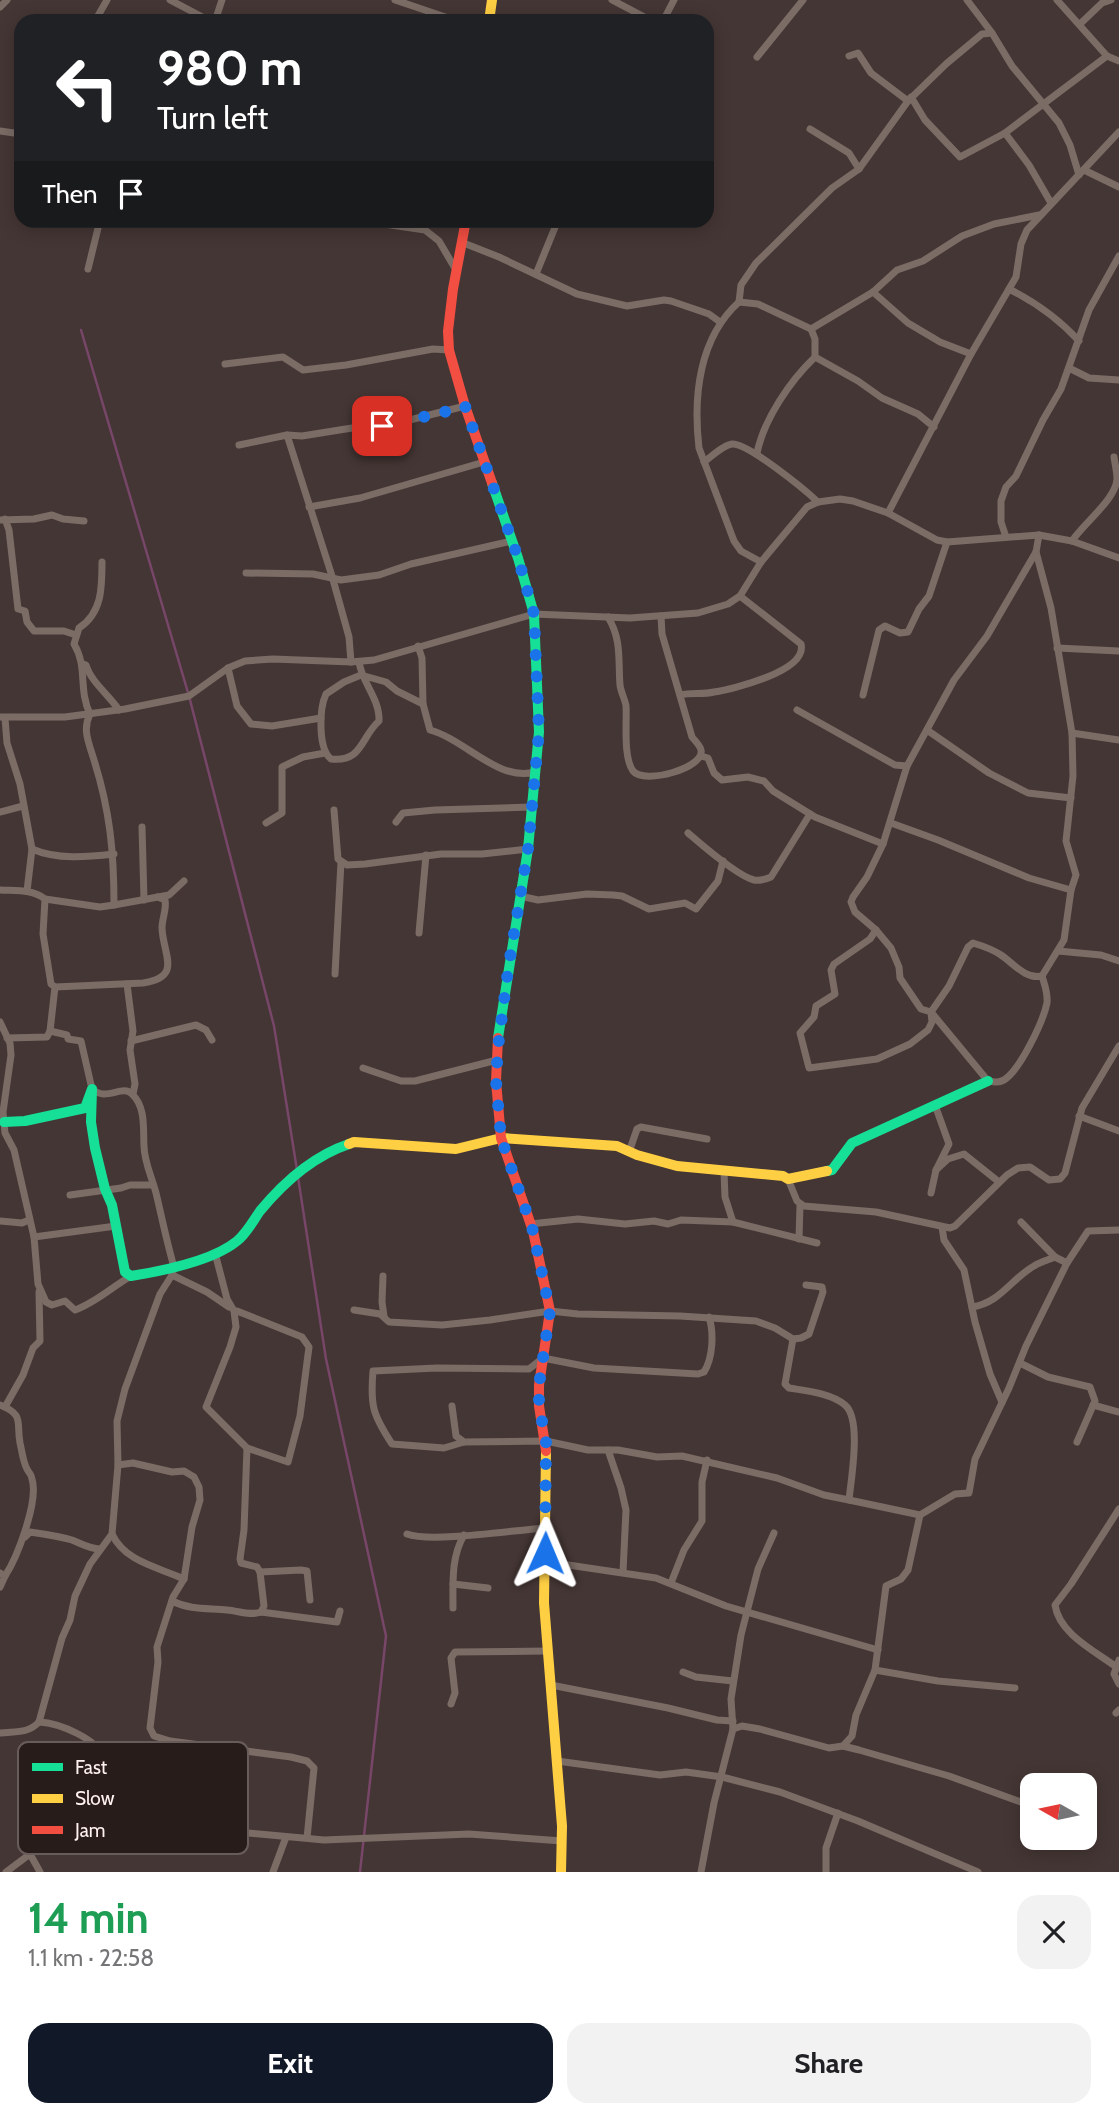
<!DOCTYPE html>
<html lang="en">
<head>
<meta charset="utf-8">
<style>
	body { margin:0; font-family:Cabin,sans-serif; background:#f2f2f2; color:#202124; height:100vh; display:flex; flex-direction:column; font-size:26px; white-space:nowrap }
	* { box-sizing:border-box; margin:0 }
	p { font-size:23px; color:#757577 }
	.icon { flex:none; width:38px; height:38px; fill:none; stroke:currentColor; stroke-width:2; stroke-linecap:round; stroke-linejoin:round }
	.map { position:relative; height:1872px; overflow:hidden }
	.panel { display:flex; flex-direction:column; background:#fff; flex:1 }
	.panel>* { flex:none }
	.guide { position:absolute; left:14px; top:14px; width:700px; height:214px; border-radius:21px; box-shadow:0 4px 18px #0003; background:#202124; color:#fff; overflow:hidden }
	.needle { width:46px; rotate:279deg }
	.buttons { position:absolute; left:1020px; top:1773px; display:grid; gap:14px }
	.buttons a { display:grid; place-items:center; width:77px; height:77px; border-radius:14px; background:#fff; box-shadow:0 4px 18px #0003; font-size:35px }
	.pin { position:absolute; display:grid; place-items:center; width:60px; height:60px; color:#fff; margin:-30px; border-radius:14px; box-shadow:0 4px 10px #0006 }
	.me { position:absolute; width:77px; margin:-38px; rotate:1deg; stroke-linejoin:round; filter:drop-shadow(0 0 5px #0008) }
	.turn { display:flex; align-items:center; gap:24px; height:147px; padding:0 28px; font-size:32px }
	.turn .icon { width:91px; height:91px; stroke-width:2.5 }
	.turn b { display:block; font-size:49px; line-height:60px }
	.then { display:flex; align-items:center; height:66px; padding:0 28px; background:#0003; gap:14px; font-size:26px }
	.round { display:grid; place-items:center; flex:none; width:74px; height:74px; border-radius:21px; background:#f2f2f2 }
	.headline { display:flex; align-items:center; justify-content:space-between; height:119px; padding:0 28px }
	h1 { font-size:42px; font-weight:700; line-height:52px; color:#1e9e55 }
	.button { display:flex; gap:14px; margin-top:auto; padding:14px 28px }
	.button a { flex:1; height:80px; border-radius:21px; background:#111827; color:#fff; font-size:28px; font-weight:700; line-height:80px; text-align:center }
	.button a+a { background:#f2f2f2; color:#202124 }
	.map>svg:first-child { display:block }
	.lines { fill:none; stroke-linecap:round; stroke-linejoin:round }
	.stream { stroke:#774668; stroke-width:2.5 }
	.street { stroke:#7b6c65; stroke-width:7 }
	.fast { stroke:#16e098; stroke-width:10 }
	.slow { stroke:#ffcf43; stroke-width:10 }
	.jam { stroke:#f24e42; stroke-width:10 }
	.route { stroke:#1a73e8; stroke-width:12; stroke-dasharray:0 21.6 }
	.key { fill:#281c1b; stroke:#685c5b; stroke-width:2 }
	.key-label { font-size:19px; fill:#fff1ef }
</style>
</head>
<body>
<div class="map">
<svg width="1119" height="1872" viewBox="0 0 1119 1872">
	<rect width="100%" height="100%" fill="#443634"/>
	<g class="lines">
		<g class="stream">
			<polyline points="81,330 189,696 274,1026 297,1170"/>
			<polyline points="298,1177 326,1359 386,1636 360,1872"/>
		</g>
		<g class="street">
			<polyline points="170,0 210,21"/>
			<polyline points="395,0 457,21"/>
			<polyline points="612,0 652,21"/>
			<polyline points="967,0 992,33"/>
			<polyline points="1057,0 1107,56 1119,61"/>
			<polyline points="0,7 7,0"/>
			<polyline points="95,21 107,0"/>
			<polyline points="215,21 222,0"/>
			<polyline points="663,21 674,0"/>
			<polyline points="1080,24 1102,3 1111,0"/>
			<polyline points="849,56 858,53 871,73 908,101"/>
			<polyline points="757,57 803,0"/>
			<polyline points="911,97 925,120 960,157 1005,133 1107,56"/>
			<polyline points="810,129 849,153 859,169"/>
			<polyline points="0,131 21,134"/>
			<polyline points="1005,133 1029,165 1051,203"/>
			<polyline points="1084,170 1119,187"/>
			<polyline points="357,220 425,230 439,241 456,270"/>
			<polyline points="461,242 499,257 577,294 627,306 664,300 671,301 709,314 720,322"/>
			<polyline points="88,269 100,220"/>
			<polyline points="536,274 558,220"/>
			<path d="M1009,289C1037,303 1058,318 1079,341"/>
			<polyline points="873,292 908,323 940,342 971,354"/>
			<path d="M739,302L758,304L811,329L815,339V357C790,381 764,419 757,453"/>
			<polyline points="811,329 873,292 897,270 923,261 962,236 994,224 1039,215"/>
			<polyline points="815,357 858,381 882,398 918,414 934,427"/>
			<polyline points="225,364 283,357 303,370 346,365 433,349 449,350"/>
			<polyline points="1069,368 1089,378 1119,380"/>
			<polyline points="287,435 332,576 349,637 351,662"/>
			<polyline points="239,445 287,435 302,436 352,428 374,429 465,406"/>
			<path d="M704,462C711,457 723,445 732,444C748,443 804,489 818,502"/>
			<polyline points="309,507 360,498 484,462"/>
			<polyline points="888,513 971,354 1016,277 1021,244 1027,230 1119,132"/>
			<polyline points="5,519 9,530 18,609 25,611 27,622 34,631 64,631 76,635"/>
			<polyline points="0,520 34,519 52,515 63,519 84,521"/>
			<path d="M1039,535L1036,552L987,636L954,680L907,766L883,844L867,877L853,897L851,902L855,912L876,930L891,948L899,967L900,978L921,1009L931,1012L949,986L968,947L973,943C983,946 992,949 1001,955C1013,963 1026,980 1042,976"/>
			<polyline points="1006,537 1001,522 1001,501 1006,487 1016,476 1043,420 1061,389 1089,310 1119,256"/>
			<path d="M1072,541C1084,523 1116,499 1117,479C1117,472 1115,464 1114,457"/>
			<polyline points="1036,552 1051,608 1072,733 1073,776 1066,841 1076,875 1071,890 1064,940 1042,976"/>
			<path d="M102,562C102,588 102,613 79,628L74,644C88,667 78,689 90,714C82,730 89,743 94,760C110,811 114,852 114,905"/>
			<path d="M761,562L741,551L734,541L699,448C693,396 699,338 739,302L741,285L756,263L832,188L859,169L908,101L946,64L982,34L992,33L1012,66L1059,123L1070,145L1079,175"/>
			<polyline points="246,573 313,574 341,580 379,575 411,564 512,541"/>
			<path d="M608,617C622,640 618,660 620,685C621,693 625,699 626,706C627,723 623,757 633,771C644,785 705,768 701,750C700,745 695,741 692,737L662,634L661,616"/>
			<polyline points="1057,648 1119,651"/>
			<path d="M359,662C362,683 380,699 379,721C360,738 363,762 331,759C318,749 319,709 326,694L344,682L361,675L386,682L397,691L423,704L422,658L418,646"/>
			<path d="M83,664L86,665C91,682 109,695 119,710"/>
			<polyline points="228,668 237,706 251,724 272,726 321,718"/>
			<path d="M680,695C692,692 702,695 714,692C733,689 808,671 801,644L740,596"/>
			<polyline points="863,695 879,630 885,626 900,633 908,632 919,609 929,596 947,542"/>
			<path d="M423,704L430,730C466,740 498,782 535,772"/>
			<polyline points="797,710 895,765 907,766"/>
			<polyline points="0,717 65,717 125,709 189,696 228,668 245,661 273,659 351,662 374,660 534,614 630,618 698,613 728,604 740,596 761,562 807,507 818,502 840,499 853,501 888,513 937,540 947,542 1039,535 1072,541 1119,558"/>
			<path d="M5,718L7,743L20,784L32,849C57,860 88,857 114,854"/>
			<polyline points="927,730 989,773 1028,793 1071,798"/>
			<polyline points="1072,733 1119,740"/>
			<polyline points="701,756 708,758 714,773 722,780 748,777 764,781 773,791 815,817 883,844"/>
			<polyline points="334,810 338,859 347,865 365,864 441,854 482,854 528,849"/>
			<polyline points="0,812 23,806"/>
			<polyline points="396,822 403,813 435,810 532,807"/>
			<polyline points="266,823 282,813 282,767 303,757 325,753"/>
			<polyline points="891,823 938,840 1029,878 1071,890"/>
			<polyline points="142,827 144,900"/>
			<path d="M688,833C702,845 737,876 754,880C760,881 766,879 771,877L810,814"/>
			<path d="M0,890C16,891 32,889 45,899L100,907L114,905L169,895L184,881"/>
			<polyline points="27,891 32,849"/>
			<polyline points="520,896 538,900 587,894 613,895 622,896 649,909 685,903 696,909 718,881 723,861"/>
			<path d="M876,930L870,939L834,964L831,970L835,994L816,1006L814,1017L800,1033L809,1068L877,1059L910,1044L928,1030L932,1022L931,1012L988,1081C994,1082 998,1083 1004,1080C1020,1070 1043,1022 1047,1003C1048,993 1045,986 1042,976"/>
			<polyline points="419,933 426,855"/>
			<polyline points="1058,951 1101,955 1119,961"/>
			<polyline points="335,974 341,862"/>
			<polyline points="127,984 133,1031 130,1050 135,1084 133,1094"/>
			<path d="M55,987L143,983C183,977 163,955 162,928C162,918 167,909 165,900L158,897"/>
			<path d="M0,1022L10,1043L11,1055L3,1112L5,1133L14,1150L34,1237L38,1284L46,1302L52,1305L65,1301L75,1310C95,1303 112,1287 131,1276"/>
			<path d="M50,1031L67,1035L68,1039L81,1041L92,1089C106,1102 122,1084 132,1094C146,1107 143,1129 144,1146C144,1161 152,1178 156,1193C162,1218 167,1243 174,1267L172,1275L160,1294L125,1389L117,1421L118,1465L112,1534C125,1562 158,1567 184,1579L173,1597L157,1647L158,1662L150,1728L154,1736L170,1741L291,1757L307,1761L314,1768L307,1838"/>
			<polyline points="7,1038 47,1037 50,1031 55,987 51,984 43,934 45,899"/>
			<polyline points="131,1041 196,1025 206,1030 212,1040"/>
			<polyline points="363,1068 401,1081 415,1081 497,1060"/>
			<polyline points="935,1105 949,1144 936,1170 948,1159 964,1154 999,1182"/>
			<polyline points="1079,1116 1119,1131"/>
			<polyline points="629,1152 637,1129 641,1127 707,1139"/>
			<polyline points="788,1179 797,1201 804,1206 876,1212 950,1228 955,1226 1007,1175 1018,1168 1030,1167 1049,1180 1060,1179 1065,1173 1082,1108 1119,1046"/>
			<polyline points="931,1193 936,1170"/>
			<polyline points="70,1195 121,1188 130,1185 153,1185"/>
			<polyline points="0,1221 22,1223 29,1220"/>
			<polyline points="733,1222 817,1243"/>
			<polyline points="1021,1222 1055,1257"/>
			<polyline points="530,1224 578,1219 625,1224 654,1221 668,1224 681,1220 733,1222 725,1197 724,1172"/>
			<polyline points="942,1227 944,1240 964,1270 975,1322 990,1374 1002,1402"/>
			<polyline points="34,1237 116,1226"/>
			<polyline points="799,1239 800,1205"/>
			<polyline points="215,1253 227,1299 234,1311 236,1327 230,1347 206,1407 247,1448 288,1462 300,1416 309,1347 302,1337 237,1311 234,1311"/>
			<polyline points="172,1275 207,1292 229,1307"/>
			<polyline points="383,1276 382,1302 384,1316"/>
			<path d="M972,1307C1000,1303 1011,1279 1034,1266C1040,1262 1048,1260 1055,1257L1067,1263"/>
			<polyline points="354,1310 380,1314 389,1322 442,1325 490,1320 550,1311 578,1314 680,1316 756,1321 775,1328 793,1339 801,1338 809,1334 823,1292 822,1287 806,1285"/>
			<polyline points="1020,1363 1048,1377 1090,1387 1095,1401 1077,1442"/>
			<path d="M0,1405C25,1415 16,1422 20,1443C22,1451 23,1462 27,1469C30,1475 31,1473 32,1479C39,1501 17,1558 5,1576"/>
			<polyline points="1093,1405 1119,1412"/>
			<path d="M452,1406L456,1436L464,1442L546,1441L588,1450H618L657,1457L682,1456L777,1478L824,1495L849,1500C851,1479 862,1419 845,1405C831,1393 806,1391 789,1388L785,1384L793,1339"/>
			<polyline points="5,1407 23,1375 33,1348 40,1341 39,1292"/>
			<path d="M464,1442L444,1448L392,1444C373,1415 370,1406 373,1371L437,1368L529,1369L543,1358L594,1368L698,1374L704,1372C713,1358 714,1333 709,1317"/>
			<polyline points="247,1448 244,1530 240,1559 241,1563 257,1567 260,1572 301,1570 307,1571 310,1600"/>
			<polyline points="608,1450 621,1488 626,1510 623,1572"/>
			<polyline points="118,1465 133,1463 172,1472 184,1471 194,1477 199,1487 200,1500 192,1527 184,1579"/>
			<polyline points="849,1500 920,1515 955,1494 969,1493 975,1459 1009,1388 1026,1346 1067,1263 1088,1231 1119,1230"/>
			<path d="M407,1534C431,1543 515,1530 545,1528"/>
			<path d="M25,1537L30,1532C44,1534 58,1536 72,1540C82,1544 90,1549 100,1549"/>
			<polyline points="546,1557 548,1562 656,1578 726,1606 878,1650"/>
			<polyline points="260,1572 264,1606 261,1612"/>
			<polyline points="0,1573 5,1576 0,1587"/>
			<polyline points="671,1583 684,1550 702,1521 702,1482 707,1460"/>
			<polyline points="453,1584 488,1588"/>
			<path d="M172,1601C190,1610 208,1608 227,1610C239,1611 250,1616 261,1612L337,1622L340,1611"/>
			<path d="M453,1608C453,1583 451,1557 464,1535"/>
			<polyline points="1119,1660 1114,1674 1119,1684"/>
			<path d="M1115,1666C1093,1650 1059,1633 1055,1605L1071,1584L1119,1509"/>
			<polyline points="875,1670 938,1681 1015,1688"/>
			<polyline points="683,1672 696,1677 733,1681"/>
			<polyline points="551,1685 668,1708 717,1720 733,1721"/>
			<polyline points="451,1704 455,1693 451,1658 455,1652 548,1651"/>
			<polyline points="1116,1713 1119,1710"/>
			<path d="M39,1722C59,1723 99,1739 105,1760C109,1776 103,1800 99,1816"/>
			<polyline points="733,1729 742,1726 760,1729 829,1748 843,1746 859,1750 949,1776 1032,1806"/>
			<path d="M0,1733C15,1731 28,1734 39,1722L62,1638L70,1620L75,1596L90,1564L112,1534"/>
			<polyline points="843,1746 852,1736 856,1715 875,1670 886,1586 901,1579 908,1570 920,1515"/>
			<polyline points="557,1761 660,1775 686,1772 722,1777 780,1792 858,1821 978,1872"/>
			<polyline points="6,1872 30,1854"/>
			<polyline points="40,1872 30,1854 66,1823 78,1816 99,1816 142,1823 167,1823 210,1831 238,1832 324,1840 469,1834 562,1841"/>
			<polyline points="273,1872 286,1837"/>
			<polyline points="701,1872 714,1803 733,1729 731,1699 741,1635 758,1569 774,1533"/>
			<polyline points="826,1872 826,1848 838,1813"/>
		</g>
		<g class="fast">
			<polyline points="492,483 518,558 534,614 539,732 528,849 498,1038"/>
			<path d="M4,1122L25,1121L85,1108L92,1089L91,1122L95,1148L105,1189L112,1205L125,1272L131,1276C162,1271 213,1261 237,1241C247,1233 253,1221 260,1211C284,1182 313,1156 349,1144"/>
			<polyline points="827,1171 832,1170 852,1143 988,1081"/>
		</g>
		<g class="slow">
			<polyline points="489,21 492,0"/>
			<polyline points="349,1144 354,1142 456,1149 501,1138 617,1146 637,1155 677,1166 783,1176 788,1179 827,1171"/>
			<polyline points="546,1451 544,1603 562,1826 561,1872"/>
		</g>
		<g class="jam">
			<polyline points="466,220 453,289 448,331 449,350 465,406 492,483"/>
			<polyline points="498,1038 496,1081 501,1138 533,1231 550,1311 539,1385 539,1406 546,1451"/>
		</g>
	</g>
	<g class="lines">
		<path class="route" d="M382,426C410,419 438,415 465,406L518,558L534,614L539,732L528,849L508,970L498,1047L496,1081L501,1138L533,1231L550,1311L539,1385V1406L546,1441L545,1553"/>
	</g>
	<rect x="18" y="1742" width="230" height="112" rx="10" class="key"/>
	<rect x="32" y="1763" width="31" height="8" fill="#16e098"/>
	<rect x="32" y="1794" width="31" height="9" fill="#ffcf43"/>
	<rect x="32" y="1826" width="31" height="8" fill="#f24e42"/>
	<g class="key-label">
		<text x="75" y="1774">Fast</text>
		<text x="75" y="1805">Slow</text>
		<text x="75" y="1837">Jam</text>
	</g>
</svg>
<div class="buttons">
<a><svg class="needle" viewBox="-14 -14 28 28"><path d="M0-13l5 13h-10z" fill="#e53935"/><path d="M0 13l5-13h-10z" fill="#757577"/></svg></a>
</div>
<div class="pin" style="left:382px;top:426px;background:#d93025"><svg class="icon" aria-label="arrive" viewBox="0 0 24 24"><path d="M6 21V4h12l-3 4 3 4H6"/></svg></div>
<svg class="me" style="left:545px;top:1553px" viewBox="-20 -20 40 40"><path d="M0-17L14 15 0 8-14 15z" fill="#1a73e8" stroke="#fff" stroke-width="4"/></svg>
<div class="guide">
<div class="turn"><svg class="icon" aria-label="left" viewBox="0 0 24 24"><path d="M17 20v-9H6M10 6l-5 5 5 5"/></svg><div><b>980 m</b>Turn left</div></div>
<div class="then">Then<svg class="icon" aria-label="arrive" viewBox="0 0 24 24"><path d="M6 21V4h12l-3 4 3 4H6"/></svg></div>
</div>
</div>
<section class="panel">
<div class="headline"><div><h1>14 min</h1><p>1.1 km · 22:58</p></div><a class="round"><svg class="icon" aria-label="close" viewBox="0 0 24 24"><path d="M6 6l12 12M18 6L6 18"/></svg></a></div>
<div class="button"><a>Exit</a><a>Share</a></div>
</section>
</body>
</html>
